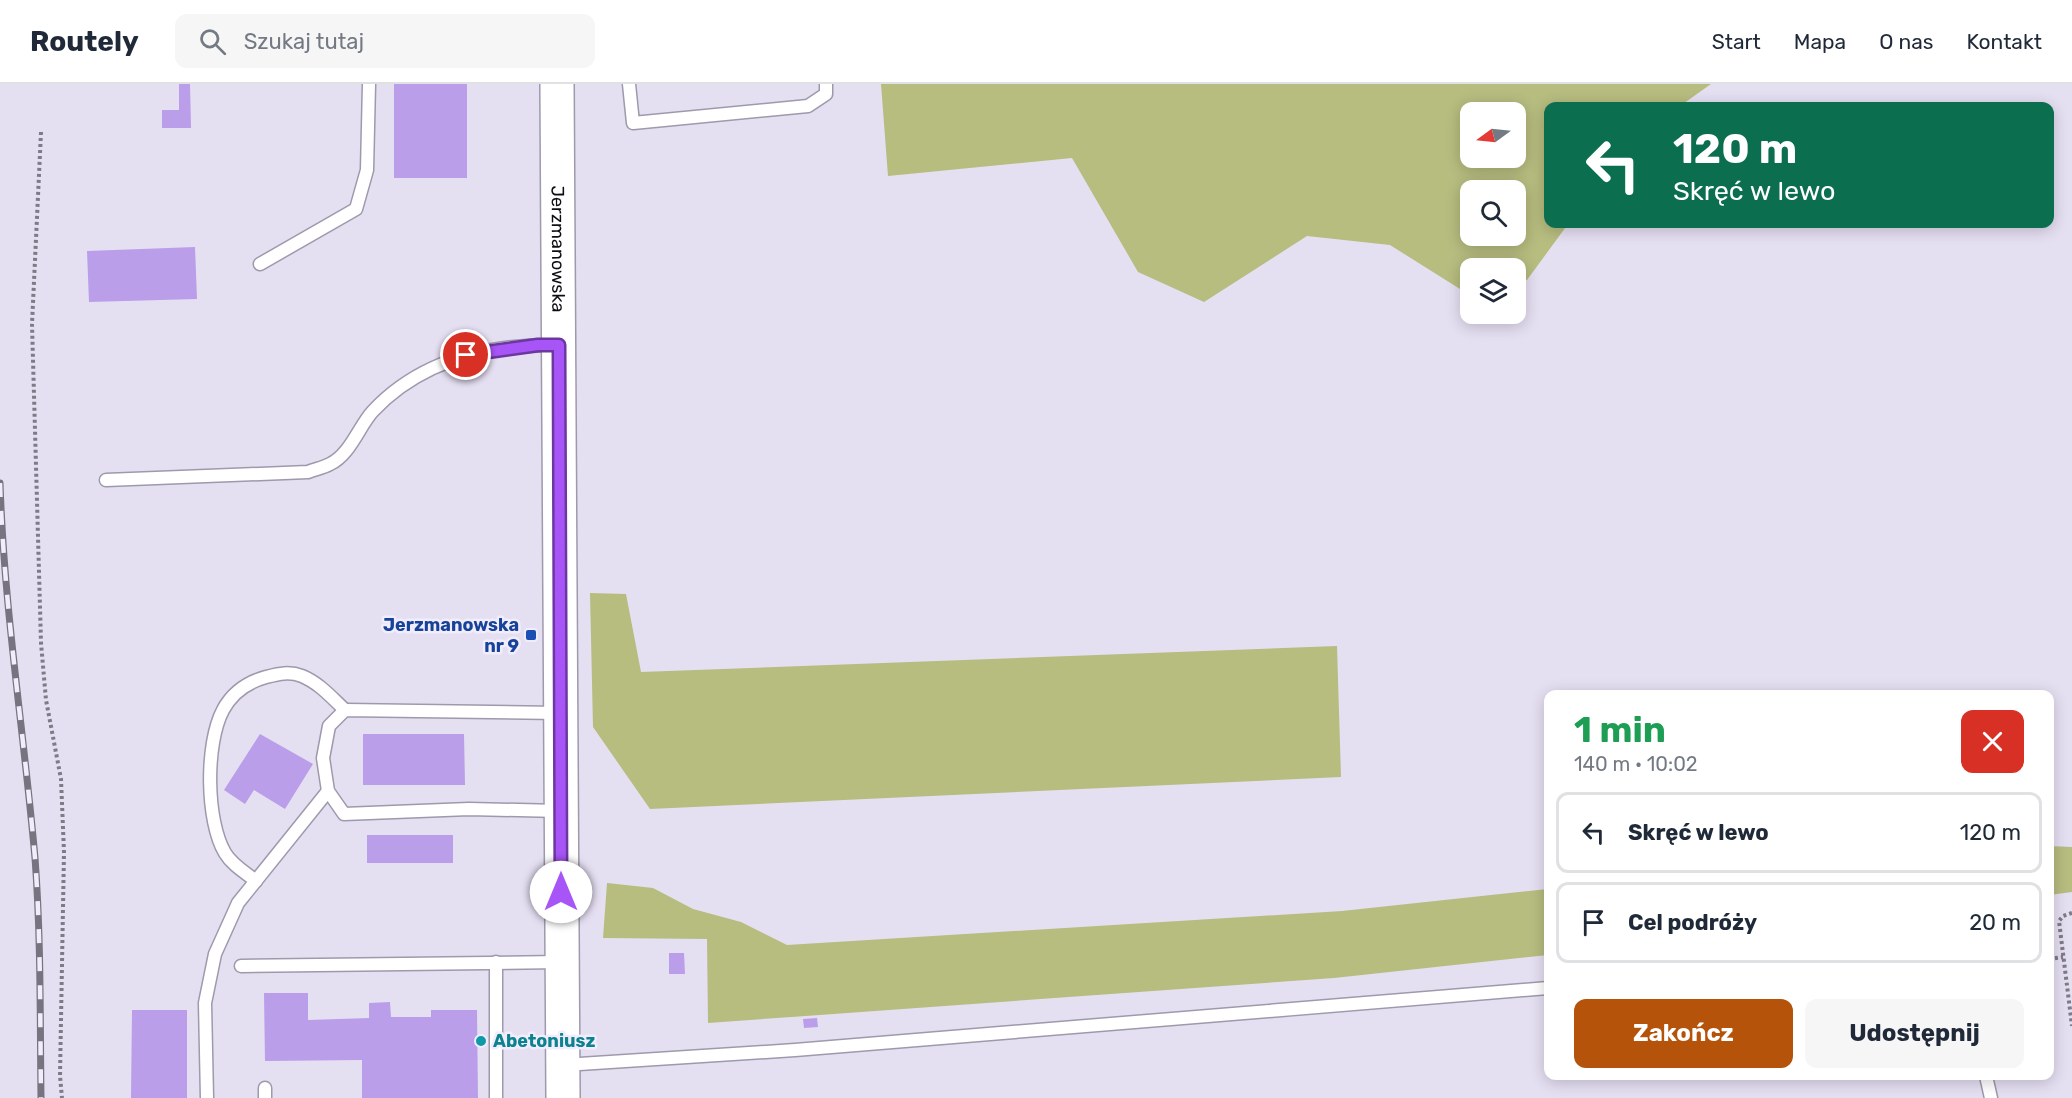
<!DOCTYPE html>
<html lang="pl">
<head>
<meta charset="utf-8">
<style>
	body { margin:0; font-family:Rubik,sans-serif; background:#f6f6f7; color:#1f2937; height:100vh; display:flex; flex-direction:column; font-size:22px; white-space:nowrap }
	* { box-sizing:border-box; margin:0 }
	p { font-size:20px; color:#747a83 }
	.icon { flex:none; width:33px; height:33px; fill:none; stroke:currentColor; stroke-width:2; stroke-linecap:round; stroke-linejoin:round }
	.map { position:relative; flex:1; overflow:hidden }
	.drawer { position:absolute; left:1544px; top:606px; width:510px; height:390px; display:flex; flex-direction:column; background:#fff; border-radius:12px; box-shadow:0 3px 15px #0003 }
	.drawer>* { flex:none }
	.hud { position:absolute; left:1544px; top:18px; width:510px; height:126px; border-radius:12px; box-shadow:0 3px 15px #0003; background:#0b6e4f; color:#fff; overflow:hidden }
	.needle { width:39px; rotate:255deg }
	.controls { position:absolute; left:1460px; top:18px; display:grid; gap:12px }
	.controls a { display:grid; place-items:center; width:66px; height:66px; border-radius:12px; background:#fff; box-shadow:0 3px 15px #0003; font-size:30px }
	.pin { position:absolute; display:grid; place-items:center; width:51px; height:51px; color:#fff; margin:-26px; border:3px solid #fff; border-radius:50%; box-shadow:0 2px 6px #0007 }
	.me { position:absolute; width:66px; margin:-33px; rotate:0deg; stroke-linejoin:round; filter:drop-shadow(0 0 4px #0008) }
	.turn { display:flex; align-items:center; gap:21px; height:126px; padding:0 30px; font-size:27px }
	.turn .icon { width:78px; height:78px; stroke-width:2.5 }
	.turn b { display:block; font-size:42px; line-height:51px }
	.round { display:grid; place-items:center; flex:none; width:63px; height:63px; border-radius:12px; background:#f6f6f7 }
	.overview { display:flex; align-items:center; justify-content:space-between; height:102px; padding:0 30px }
	h1 { font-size:36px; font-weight:700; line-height:45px; color:#1e9e55 }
	.action { display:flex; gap:12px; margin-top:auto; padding:12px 30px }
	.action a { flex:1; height:69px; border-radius:12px; background:#b45309; color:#fff; font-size:24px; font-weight:700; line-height:69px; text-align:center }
	.action a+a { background:#f6f6f7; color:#1f2937 }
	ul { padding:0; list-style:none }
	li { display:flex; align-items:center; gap:18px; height:81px; margin:0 12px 9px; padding:0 18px; border:3px solid #e0e1e3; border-radius:12px }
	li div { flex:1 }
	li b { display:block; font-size:22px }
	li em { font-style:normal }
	header { display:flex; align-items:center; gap:36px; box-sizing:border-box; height:84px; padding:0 30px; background:#fff; border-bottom:2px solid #e0e1e3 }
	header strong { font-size:28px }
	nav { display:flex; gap:33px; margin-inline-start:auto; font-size:21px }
	.search { width:420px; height:54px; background:#f6f6f7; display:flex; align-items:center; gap:15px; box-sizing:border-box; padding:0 21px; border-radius:12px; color:#747a83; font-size:22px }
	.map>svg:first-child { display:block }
	.green { fill:#b7bc7f; fill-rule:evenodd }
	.building { fill:#ba9ee9 }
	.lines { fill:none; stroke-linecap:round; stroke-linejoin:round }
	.lane-casing { stroke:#9f99ac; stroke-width:15 }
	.secondary-casing { stroke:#9f99ac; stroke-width:36 }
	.path { stroke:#7e7a87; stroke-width:4; stroke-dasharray:3 3; stroke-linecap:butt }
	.lane { stroke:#fff; stroke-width:12 }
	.secondary { stroke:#fff; stroke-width:33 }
	.rail-casing { stroke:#77737f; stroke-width:7 }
	.rail { stroke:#f2edfc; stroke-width:4.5; stroke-dasharray:14; stroke-linecap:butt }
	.route-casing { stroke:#6d37a1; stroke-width:15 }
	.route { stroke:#a855f7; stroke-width:10 }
	.transit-dot { fill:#1a4fb4; stroke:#f2edfc; stroke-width:2 }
	.culture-dot { fill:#0f9aa8; stroke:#f2edfc; stroke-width:2 }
	.labels { text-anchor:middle; stroke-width:5; stroke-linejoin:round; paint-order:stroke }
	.street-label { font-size:18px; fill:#0f0c13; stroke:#f2edfc }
	.transit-label { font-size:18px; font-weight:bold; fill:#164399; stroke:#f2edfc; text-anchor:end }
	.culture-label { font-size:18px; font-weight:bold; fill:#0d838f; stroke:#f2edfc; text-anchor:start }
</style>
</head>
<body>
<header>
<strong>Routely</strong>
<div class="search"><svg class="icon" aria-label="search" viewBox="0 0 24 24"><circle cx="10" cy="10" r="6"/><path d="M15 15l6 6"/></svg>Szukaj tutaj</div>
<nav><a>Start</a><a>Mapa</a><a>O nas</a><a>Kontakt</a></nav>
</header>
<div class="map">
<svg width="2072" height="1014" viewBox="0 0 2072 1014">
	<rect width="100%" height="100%" fill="#e5dff2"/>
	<g class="green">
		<path d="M881,0H1711L1680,22H1548V140H1568L1527,196L1515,199V184H1470V209L1468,210L1390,161L1307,152L1204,218L1138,188L1072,74L888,92ZM1470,28H1515V74H1470ZM1515,106V152H1470V106Z"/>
		<polygon points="590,509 626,510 641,588 1337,562 1341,693 650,725 593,643"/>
		<polygon points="2049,762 2072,763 2072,808 2049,811"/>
		<polygon points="607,799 653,804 693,825 741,838 787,861 1342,827 1548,805 1548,871 1334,894 708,939 707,855 603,854"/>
	</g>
	<g class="building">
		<polygon points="179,0 190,0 191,44 162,44 162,26 179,26"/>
		<rect x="394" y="0" width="73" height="94"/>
		<polygon points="195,163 197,215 89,218 87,167"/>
		<polygon points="260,650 313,680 285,725 254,706 245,720 224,706"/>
		<polygon points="363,650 464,650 465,701 363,701"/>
		<rect x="367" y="751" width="86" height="28"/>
		<polygon points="669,869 684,869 685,890 669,890"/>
		<polygon points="264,909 308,909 308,936 369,934 369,919 390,918 391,933 431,933 431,926 477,926 478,1014 362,1014 362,976 265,977"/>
		<polygon points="132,926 187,926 187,1014 131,1014"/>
		<polygon points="817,934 818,943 804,944 803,935"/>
	</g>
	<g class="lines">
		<defs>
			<g id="lane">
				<polyline points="629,0 633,39 808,22 826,10 826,0"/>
				<polyline points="260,180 356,125 367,86 369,0"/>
				<path d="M106,396L308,388C315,385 323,384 330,380C350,371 359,342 373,327C421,276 490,260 558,261"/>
				<polyline points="559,629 345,626 329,642 323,674 328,707 344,730 469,725 560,727"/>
				<path d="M256,797C246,789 232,781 225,769C206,737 205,660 223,626C232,609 248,598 266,593C278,590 289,587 302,592C319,599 331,613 345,626"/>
				<polyline points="241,882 560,878"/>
				<polyline points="564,981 795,966 1548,904"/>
				<polyline points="1986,992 1991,1014"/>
				<polyline points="207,1014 205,919 215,870 238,819 328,707"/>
				<polyline points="265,1014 265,1004"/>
				<polyline points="496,1014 496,878"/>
			</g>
			<g id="secondary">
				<path id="s1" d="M557,0L563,1014"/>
			</g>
		</defs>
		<use href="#lane" class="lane-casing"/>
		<use href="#secondary" class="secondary-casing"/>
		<g class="path">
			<polyline points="41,48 32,240 41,559 46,616 61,695 64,768 60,992 62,1014"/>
			<polyline points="2072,829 2063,832 2059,837 2072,942"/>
			<polyline points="2049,875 2063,873"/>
		</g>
		<use href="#lane" class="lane"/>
		<use href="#secondary" class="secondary"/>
		<defs>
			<path id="rail" d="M0,399C4,525 24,649 35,774C41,853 40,934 41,1014"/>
		</defs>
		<use href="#rail" class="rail-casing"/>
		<use href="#rail" class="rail"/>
	</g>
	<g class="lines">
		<defs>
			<polyline id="route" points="466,271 538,261 559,261 561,808"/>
		</defs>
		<use href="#route" class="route-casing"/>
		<use href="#route" class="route"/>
	</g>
	<rect class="transit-dot" x="525" y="545" width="12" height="12" rx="3"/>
	<circle class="culture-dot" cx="481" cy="957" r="6"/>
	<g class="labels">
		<g class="street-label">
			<text dy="6" stroke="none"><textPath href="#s1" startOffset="165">Jerzmanowska</textPath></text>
		</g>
		<g class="transit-label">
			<text x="519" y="547">Jerzmanowska<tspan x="519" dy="21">nr 9</tspan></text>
		</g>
		<g class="culture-label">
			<text x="493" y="963">Abetoniusz</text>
		</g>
	</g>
</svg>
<div class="controls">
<a><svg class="needle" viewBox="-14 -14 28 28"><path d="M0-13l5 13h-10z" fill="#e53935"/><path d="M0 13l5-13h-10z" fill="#747a83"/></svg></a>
<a><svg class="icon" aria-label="search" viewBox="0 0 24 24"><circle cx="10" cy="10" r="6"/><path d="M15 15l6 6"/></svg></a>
<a><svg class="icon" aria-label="layers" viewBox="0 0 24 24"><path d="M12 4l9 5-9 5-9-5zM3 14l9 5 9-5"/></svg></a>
</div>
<div class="pin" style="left:466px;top:271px;background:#d93025"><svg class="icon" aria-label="arrive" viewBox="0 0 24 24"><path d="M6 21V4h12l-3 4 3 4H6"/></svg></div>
<svg class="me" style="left:561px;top:808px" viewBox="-20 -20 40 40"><circle r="19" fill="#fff"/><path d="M0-13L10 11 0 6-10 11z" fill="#a855f7"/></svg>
<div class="hud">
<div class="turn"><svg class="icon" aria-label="left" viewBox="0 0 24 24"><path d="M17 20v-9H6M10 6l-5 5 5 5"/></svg><div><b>120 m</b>Skręć w lewo</div></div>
</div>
<section class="drawer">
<div class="overview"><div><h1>1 min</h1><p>140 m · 10:02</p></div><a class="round" style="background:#d93025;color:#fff"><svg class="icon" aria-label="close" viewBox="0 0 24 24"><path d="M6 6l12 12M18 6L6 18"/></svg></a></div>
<ul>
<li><svg class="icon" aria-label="left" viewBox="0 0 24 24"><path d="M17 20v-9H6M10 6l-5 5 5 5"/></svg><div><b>Skręć w lewo</b></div><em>120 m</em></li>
<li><svg class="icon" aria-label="arrive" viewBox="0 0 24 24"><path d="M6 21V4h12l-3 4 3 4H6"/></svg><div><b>Cel podróży</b></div><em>20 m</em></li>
</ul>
<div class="action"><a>Zakończ</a><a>Udostępnij</a></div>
</section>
</div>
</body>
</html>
